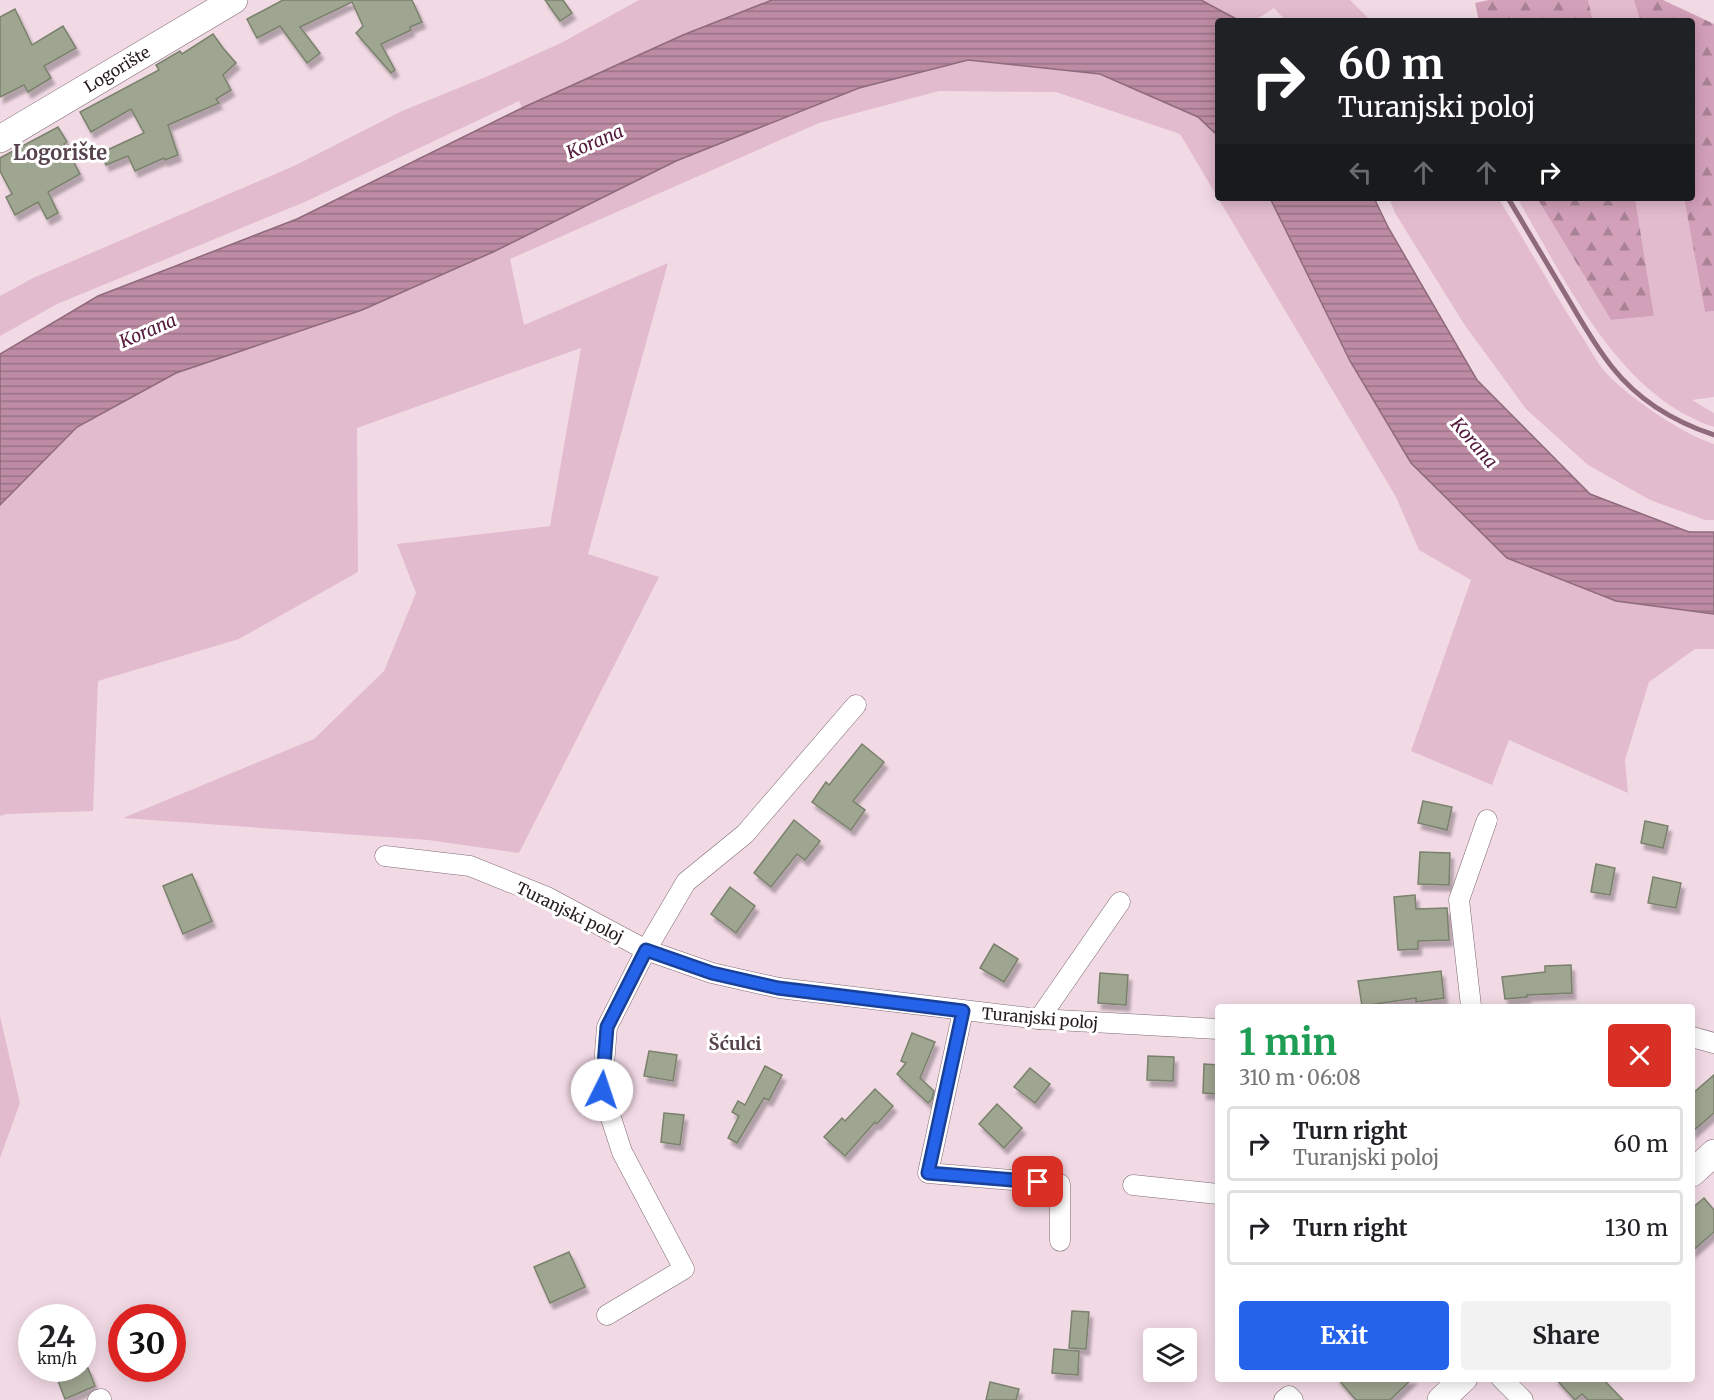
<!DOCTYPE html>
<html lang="en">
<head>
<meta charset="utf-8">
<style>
	body { margin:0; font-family:Merriweather,serif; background:#f2f2f2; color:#202124; height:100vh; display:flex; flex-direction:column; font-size:22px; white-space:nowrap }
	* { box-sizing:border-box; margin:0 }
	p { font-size:20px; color:#757577 }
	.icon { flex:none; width:33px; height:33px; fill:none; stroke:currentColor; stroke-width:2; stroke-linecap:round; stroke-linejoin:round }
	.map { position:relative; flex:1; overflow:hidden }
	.drawer { position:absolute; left:1215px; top:1004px; width:480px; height:378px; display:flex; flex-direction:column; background:#fff; border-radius:6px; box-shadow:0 3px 15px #0003 }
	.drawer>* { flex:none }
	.banner { position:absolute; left:1215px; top:18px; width:480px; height:183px; border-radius:6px; box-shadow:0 3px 15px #0003; background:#202124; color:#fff; overflow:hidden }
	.fabs { position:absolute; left:1143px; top:1328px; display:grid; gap:12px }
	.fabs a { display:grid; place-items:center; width:54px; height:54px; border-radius:6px; background:#fff; box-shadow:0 3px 15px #0003; font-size:30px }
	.speed { position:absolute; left:18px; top:1304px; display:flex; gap:12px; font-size:30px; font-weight:700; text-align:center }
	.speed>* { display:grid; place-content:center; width:78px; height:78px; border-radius:50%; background:#fff; box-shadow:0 3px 15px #0003; line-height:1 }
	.speed small { font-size:15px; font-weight:400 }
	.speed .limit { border:9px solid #d22; background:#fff; color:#111 }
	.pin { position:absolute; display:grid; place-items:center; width:51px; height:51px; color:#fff; margin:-26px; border-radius:12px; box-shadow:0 3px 9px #0006 }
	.me { position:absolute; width:66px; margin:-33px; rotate:4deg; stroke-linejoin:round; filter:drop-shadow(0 0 4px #0008) }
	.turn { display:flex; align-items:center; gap:21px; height:126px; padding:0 24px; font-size:27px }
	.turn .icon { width:78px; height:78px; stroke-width:2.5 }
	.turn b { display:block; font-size:42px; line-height:51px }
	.lanes { display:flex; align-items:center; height:57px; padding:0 24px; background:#0003; justify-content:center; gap:30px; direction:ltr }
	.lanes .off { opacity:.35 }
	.round { display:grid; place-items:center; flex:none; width:63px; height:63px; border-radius:6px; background:#f2f2f2 }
	.summary { display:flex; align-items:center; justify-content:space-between; height:102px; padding:0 24px }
	h1 { font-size:36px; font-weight:700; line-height:45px; color:#1e9e55 }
	.button { display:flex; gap:12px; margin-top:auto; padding:12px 24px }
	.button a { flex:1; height:69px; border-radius:6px; background:#2563eb; color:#fff; font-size:24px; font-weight:700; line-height:69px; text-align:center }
	.button a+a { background:#f2f2f2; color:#202124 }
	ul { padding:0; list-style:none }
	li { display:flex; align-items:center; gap:18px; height:75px; margin:0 12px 9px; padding:0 12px; border:3px solid #e0e0e0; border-radius:6px }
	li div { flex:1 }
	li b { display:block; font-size:22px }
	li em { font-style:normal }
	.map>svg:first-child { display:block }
	.green { fill:#e2bbce }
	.forest { fill:url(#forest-firs) }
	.water { fill:url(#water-rules); stroke:#8f6a7c; stroke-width:1.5 }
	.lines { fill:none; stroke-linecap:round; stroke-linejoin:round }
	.stream { stroke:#8f6a7c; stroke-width:5 }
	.building { fill:#9ea590; stroke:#7a816c; stroke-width:1.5; filter:url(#shadow) }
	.minor-casing { stroke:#7e6973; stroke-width:21 }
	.secondary-casing { stroke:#7e6973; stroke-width:28 }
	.minor { stroke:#fff; stroke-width:20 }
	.secondary { stroke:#fff; stroke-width:27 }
	.route-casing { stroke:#184099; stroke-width:15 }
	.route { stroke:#2563eb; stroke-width:10 }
	.labels { text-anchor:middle; stroke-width:6; stroke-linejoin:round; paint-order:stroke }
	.street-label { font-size:16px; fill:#241b1f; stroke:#fff }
	.water-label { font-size:18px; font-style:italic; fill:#53183b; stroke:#fff }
	.neighbourhood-label { font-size:18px; font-weight:bold; fill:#57434d; stroke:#fff }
	.quarter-label { font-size:20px; font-weight:bold; fill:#57434d; stroke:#fff }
</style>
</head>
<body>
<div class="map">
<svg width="1714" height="1400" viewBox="0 0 1714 1400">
	<defs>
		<pattern id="forest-firs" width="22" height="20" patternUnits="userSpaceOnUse" patternTransform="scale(1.5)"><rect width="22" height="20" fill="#d2a0b9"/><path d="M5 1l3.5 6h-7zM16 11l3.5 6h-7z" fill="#aa8296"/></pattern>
		<pattern id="water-rules" width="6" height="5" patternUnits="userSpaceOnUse" patternTransform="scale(1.5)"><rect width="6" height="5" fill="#bd8ca4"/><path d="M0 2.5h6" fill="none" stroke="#997285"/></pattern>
		<filter id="shadow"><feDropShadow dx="3.5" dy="6" stdDeviation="1.5" flood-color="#0004"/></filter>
	</defs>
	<rect width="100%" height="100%" fill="#f2dae5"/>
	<g class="green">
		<polygon points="639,0 772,0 683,35 522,108 519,101 307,201 57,304 0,336 0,296 33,278 294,166 402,111 488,76 561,43"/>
		<polygon points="1201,0 1350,0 1371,21 1286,21 1274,8 1254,21 1240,21"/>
		<polygon points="1588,0 1634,0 1640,21 1593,21"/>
		<polygon points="968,60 1100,74 1198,117 1218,136 1218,198 1180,134 1056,92 939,91 819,123 510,259 524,325 668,263 588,554 659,577 519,853 428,840 123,818 314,739 384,671 416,593 397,544 550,526 581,348 357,428 358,572 239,639 98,681 93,811 6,814 0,816 0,505 77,427 176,373 362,310 493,252 676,161 859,88"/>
		<polygon points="1218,198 1270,198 1350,361 1411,463 1616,601 1714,614 1714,649 1695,649 1649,682 1625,760 1628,793 1509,740 1492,785 1411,751 1471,580 1419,550 1396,497"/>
		<path d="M1389,198H1498C1526,242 1551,288 1579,332C1588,345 1596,362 1607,374C1630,398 1682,434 1714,444V520H1705L1650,500L1588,465L1526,409L1464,324L1395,213Z"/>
		<path d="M1517,198H1537L1611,320L1654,316L1635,198H1684L1705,312L1714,311V397L1692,400L1714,413V427C1617,395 1566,280 1517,198Z"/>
		<polygon points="0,1016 20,1103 0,1158"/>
	</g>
	<g class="forest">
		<polygon points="1489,0 1588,0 1593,21 1479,21 1475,3"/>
		<polygon points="1634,0 1663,0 1714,24 1714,311 1705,312 1684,198 1692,198 1692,21 1640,21"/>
		<polygon points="1537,198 1635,198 1654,316 1611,320"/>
	</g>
	<g class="water">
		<polygon points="772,0 1201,0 1240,21 1218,21 1218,136 1198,117 1100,74 968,60 859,88 676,161 493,252 362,310 176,373 77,427 0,505 0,354 98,296 297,219 522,108 683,35"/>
		<polygon points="1270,198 1374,198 1388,227 1477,380 1590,494 1689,532 1714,532 1714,614 1616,601 1507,558 1411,463 1350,361"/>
	</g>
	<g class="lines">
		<path class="stream" d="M1508,198C1528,231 1547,264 1567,297C1581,321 1595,346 1612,367C1638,400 1675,422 1714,435"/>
	</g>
	<g class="building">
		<polygon points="283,0 412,0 422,22 410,27 411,30 381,44 395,70 391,73 356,33 363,26 352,2 300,27 320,53 307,63 280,26 257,38 247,19"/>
		<polygon points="545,0 563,0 572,13 560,21"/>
		<polygon points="15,9 32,45 63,26 76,48 44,66 51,78 28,92 24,85 0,97 0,17"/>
		<polygon points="213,34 223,48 236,63 223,75 231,90 216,99 219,103 168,125 178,155 165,160 164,158 135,171 128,156 106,165 101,153 144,133 131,109 91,132 80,112 159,70 156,65 180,51 182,54"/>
		<polygon points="58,127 67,142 64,144 80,174 48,192 58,213 47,219 38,202 15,215 6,197 12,194 0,171 0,158"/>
		<polygon points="862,744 884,762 853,801 865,810 851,830 812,802 826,782 829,785"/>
		<polygon points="1423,801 1452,807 1447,830 1418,823"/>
		<polygon points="794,820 820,841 805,860 797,854 771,887 754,873"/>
		<polygon points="1645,821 1668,826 1663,848 1641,843"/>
		<polygon points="1420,852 1450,853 1449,885 1418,884"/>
		<polygon points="1596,864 1615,868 1610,895 1591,892"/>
		<polygon points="192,874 212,921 183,934 163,886"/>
		<polygon points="1653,877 1681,883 1676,908 1648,903"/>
		<polygon points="730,887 755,906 736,933 711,914"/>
		<polygon points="1415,895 1416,909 1447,908 1449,940 1418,941 1418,949 1398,950 1394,897"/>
		<polygon points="994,944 1018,959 1004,982 980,968"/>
		<polygon points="1571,965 1572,993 1527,995 1527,997 1505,999 1502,977 1545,972 1545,966"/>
		<polygon points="1441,971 1444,998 1416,1002 1416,998 1362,1006 1358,981"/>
		<polygon points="1100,973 1128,975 1126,1005 1098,1003"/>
		<polygon points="912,1033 935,1042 920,1078 934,1091 932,1099 928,1103 897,1074 906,1063 901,1061"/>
		<polygon points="649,1051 677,1055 673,1081 644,1076"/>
		<polygon points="1148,1056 1174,1057 1173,1081 1147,1080"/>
		<polygon points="1204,1064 1218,1065 1218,1094 1203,1093"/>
		<polygon points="765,1066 782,1075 769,1100 764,1098 737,1143 728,1138 739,1116 732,1112 738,1101 745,1105"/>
		<polygon points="1030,1068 1050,1084 1035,1103 1014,1087"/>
		<polygon points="1714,1075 1714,1113 1692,1132 1692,1094"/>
		<polygon points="875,1089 893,1106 877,1124 875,1122 845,1156 824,1137 842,1118 845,1121"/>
		<polygon points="997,1104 1022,1128 1004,1148 979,1124"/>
		<polygon points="664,1113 684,1115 680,1145 661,1142"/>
		<polygon points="1704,1198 1714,1210 1714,1232 1692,1251 1692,1208"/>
		<polygon points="569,1252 585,1287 550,1303 534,1267"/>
		<polygon points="1072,1311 1089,1312 1086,1349 1069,1348"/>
		<polygon points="1054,1349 1079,1351 1078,1375 1052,1373"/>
		<polygon points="66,1368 88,1368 95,1386 65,1399 55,1373"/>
		<polygon points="1337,1378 1413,1378 1390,1400 1356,1400"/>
		<polygon points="1555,1378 1602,1378 1623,1400 1588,1400 1582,1394 1575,1400"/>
		<polygon points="990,1382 1019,1389 1016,1400 986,1400"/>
	</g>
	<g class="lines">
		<defs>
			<g id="minor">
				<polyline points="385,856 470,866 547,897 646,950 712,973 779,988 1039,1019 1218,1029"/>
				<polyline points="1471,1006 1459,900 1487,820"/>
				<polyline points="963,1011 928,1173 1060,1184 1060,1241"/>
				<polyline points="1039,1019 1120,902"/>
				<polyline points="1692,1037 1714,1043"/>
				<polyline points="1133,1185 1218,1194"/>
				<polyline points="607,1315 684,1269 622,1152 602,1090 607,1027 646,950 686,882 745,834 856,705"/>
				<polyline points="1501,1378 1523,1400"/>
				<polyline points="98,1400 101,1399"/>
				<polyline points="1284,1400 1289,1396 1293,1400"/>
			</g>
			<g id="secondary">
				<polyline points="0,139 234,0"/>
				<polyline points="1692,1173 1714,1153"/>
				<polyline points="1441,1400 1464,1378"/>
			</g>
		</defs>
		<use href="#minor" class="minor-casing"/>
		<use href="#secondary" class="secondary-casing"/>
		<use href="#minor" class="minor"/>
		<use href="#secondary" class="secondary"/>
	</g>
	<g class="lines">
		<defs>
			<polyline id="route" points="602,1090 607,1027 646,950 712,973 778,988 963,1011 928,1173 1038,1182"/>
		</defs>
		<use href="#route" class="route-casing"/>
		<use href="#route" class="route"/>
	</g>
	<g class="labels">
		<g class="street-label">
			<text transform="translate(117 69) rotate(-31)" y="6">Logorište</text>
			<text transform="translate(570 912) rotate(26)" y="6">Turanjski poloj</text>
			<text transform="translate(1040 1018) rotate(5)" y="6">Turanjski poloj</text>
		</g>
		<g class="water-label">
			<text transform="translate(595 142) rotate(-23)" y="6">Korana</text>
			<text transform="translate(148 331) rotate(-23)" y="6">Korana</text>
			<text transform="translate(1474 443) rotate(49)" y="6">Korana</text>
		</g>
		<g class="neighbourhood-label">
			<text x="735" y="1050">Šćulci</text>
		</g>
		<g class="quarter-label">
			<text x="60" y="160">Logorište</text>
		</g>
	</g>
</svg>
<div class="fabs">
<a><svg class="icon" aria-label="layers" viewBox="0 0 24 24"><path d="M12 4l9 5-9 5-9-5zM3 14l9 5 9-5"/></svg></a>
</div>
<div class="speed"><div>24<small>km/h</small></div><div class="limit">30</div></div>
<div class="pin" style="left:1038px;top:1182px;background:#d93025"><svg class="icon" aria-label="arrive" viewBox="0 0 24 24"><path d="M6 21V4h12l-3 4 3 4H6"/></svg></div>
<svg class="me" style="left:602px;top:1090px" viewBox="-20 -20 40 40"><circle r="19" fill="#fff"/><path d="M0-13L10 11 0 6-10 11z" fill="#2563eb"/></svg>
<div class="banner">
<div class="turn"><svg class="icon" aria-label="right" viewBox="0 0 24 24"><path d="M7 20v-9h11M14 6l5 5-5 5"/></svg><div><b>60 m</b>Turanjski poloj</div></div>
<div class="lanes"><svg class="icon off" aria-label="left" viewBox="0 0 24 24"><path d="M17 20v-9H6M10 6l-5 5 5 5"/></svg><svg class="icon off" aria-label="ahead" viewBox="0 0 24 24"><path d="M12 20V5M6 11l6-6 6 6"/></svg><svg class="icon off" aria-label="ahead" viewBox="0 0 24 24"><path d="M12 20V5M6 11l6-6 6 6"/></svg><svg class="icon" aria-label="right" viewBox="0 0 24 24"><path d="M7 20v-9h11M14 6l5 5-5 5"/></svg></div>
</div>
<section class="drawer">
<div class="summary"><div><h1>1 min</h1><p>310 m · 06:08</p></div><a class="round" style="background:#d93025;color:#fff"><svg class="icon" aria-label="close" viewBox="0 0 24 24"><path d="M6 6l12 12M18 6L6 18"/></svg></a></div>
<ul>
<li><svg class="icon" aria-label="right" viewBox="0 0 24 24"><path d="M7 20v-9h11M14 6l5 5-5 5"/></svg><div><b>Turn right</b><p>Turanjski poloj</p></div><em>60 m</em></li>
<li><svg class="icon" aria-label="right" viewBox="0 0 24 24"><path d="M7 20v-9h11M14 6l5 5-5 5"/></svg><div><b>Turn right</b></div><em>130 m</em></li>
</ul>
<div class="button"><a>Exit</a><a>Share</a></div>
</section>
</div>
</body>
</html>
